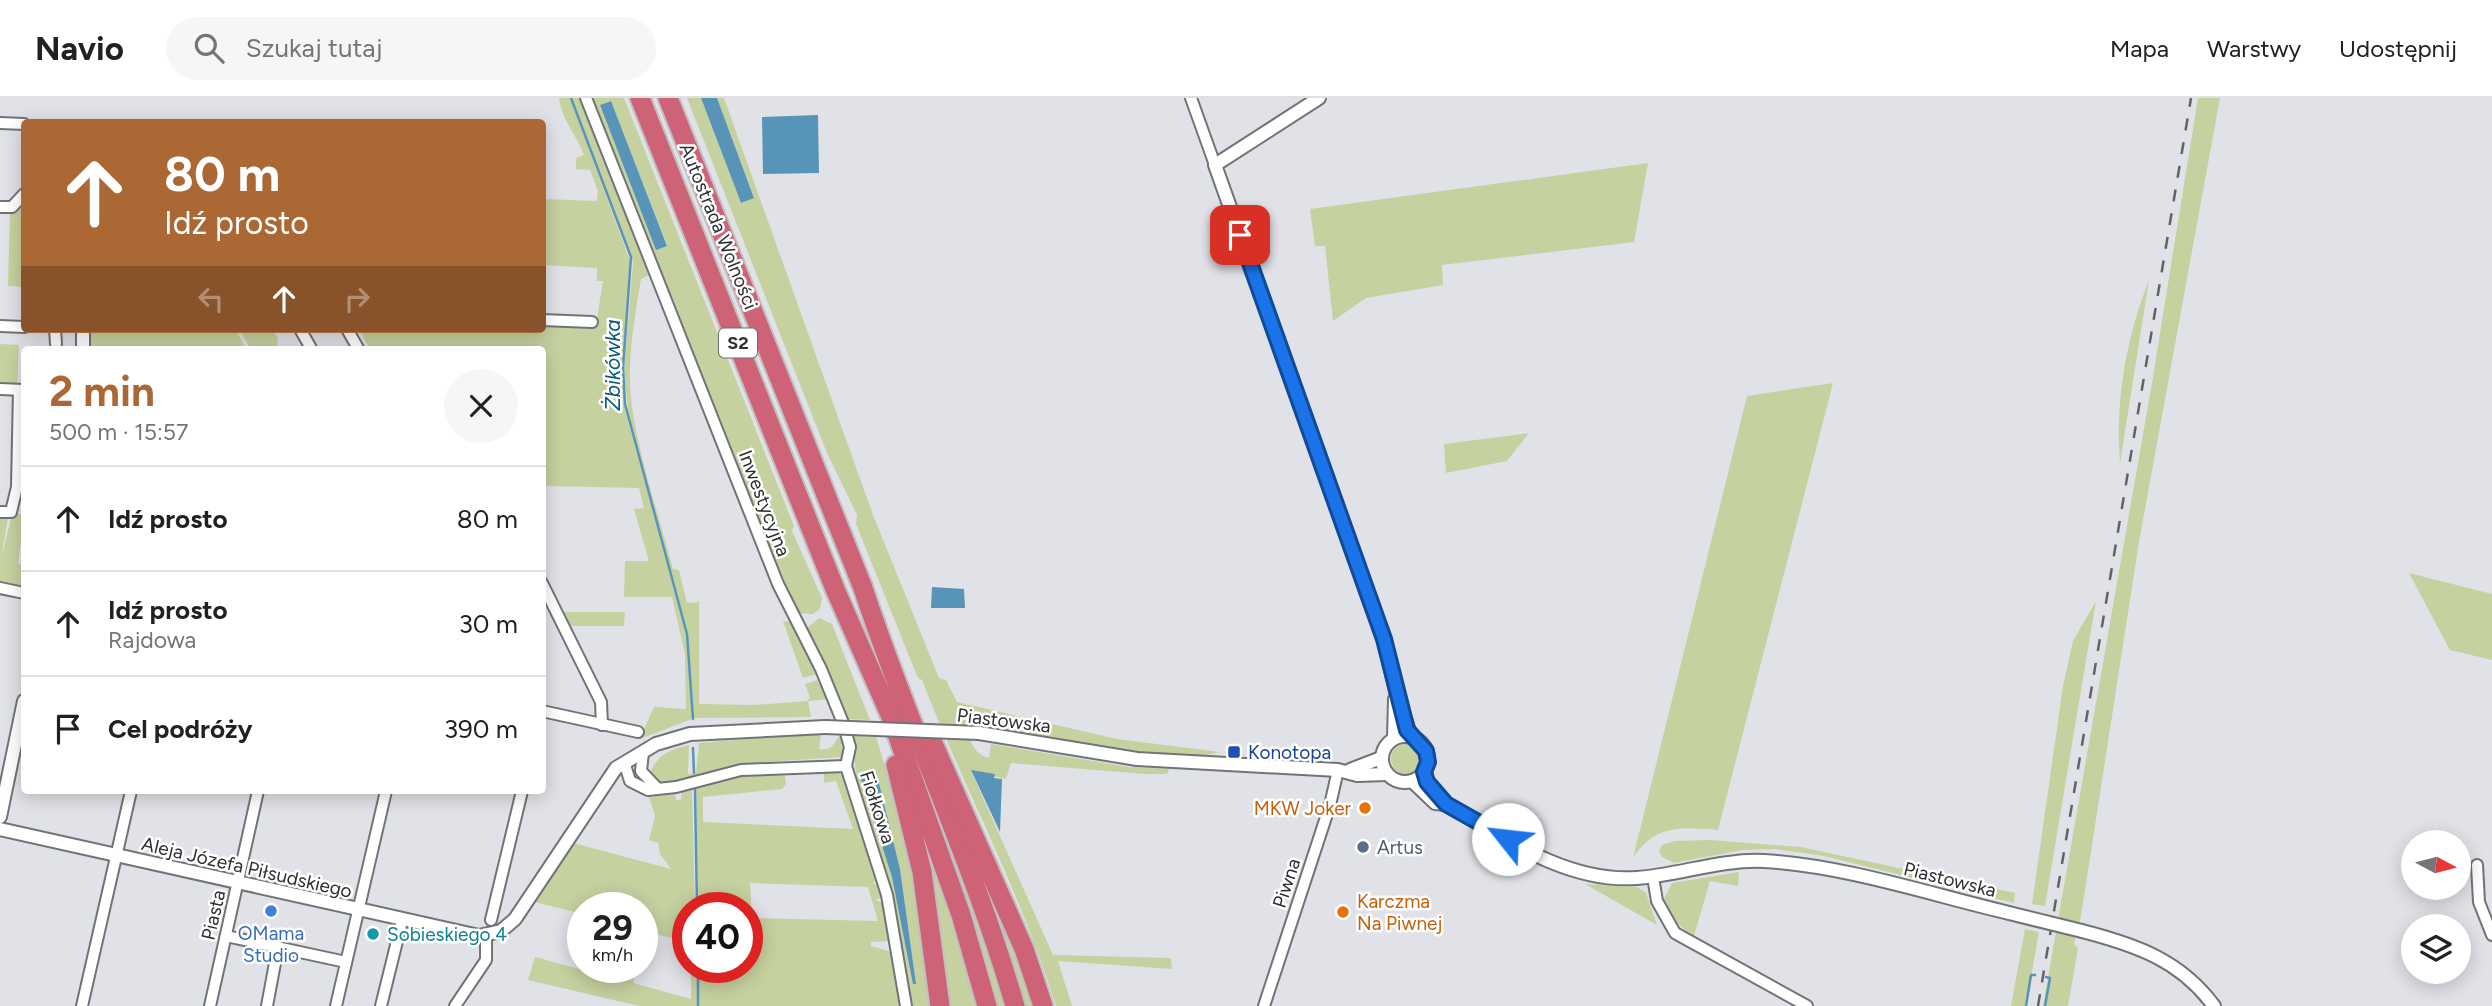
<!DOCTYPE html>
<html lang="pl">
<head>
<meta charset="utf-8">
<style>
	body { margin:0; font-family:Figtree,sans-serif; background:#f6f6f6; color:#202124; height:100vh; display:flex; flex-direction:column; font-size:26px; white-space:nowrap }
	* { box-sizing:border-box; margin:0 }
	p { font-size:23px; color:#757577 }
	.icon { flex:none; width:38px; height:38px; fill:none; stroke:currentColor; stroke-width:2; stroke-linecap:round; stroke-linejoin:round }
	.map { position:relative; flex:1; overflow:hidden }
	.sheet { position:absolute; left:21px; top:248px; width:525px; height:448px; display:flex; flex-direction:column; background:#fff; border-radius:7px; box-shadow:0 4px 18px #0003 }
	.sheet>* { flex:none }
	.top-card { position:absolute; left:21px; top:21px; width:525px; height:214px; border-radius:7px; box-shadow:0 4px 18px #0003; background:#ab6835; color:#fff; overflow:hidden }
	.needle { width:46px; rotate:97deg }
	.tools { position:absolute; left:2401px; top:732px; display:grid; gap:14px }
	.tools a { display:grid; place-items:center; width:70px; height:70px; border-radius:50%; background:#fff; box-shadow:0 4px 18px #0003; font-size:35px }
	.speed { position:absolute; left:567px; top:794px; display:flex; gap:14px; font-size:35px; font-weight:700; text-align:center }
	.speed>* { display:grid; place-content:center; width:91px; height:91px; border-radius:50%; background:#fff; box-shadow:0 4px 18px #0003; line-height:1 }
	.speed small { font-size:18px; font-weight:400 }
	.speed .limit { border:10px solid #d22; background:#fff; color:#111 }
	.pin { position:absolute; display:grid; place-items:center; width:60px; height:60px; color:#fff; margin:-30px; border-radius:14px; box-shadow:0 4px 10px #0006 }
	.me { position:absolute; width:77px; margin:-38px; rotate:299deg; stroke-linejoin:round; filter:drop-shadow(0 0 5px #0008) }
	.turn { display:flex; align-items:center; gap:24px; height:147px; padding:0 28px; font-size:32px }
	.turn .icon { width:91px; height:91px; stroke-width:2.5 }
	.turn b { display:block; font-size:49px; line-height:60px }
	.lanes { display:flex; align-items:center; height:66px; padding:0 28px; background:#0003; justify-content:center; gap:35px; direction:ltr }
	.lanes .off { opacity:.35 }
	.round { display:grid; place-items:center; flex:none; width:74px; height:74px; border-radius:37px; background:#f6f6f6 }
	.head { display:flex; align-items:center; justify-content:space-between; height:119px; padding:0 28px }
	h1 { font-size:42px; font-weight:700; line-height:52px; color:#ab6835 }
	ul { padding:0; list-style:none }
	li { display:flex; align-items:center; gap:21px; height:105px; padding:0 28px; border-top:2px solid #e0e0e0 }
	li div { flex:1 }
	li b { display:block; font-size:26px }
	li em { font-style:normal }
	header { display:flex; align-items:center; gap:42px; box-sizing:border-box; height:98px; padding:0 35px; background:#fff; border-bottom:2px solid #e0e0e0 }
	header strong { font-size:33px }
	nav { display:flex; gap:38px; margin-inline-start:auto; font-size:24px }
	.search { width:490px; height:63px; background:#f6f6f6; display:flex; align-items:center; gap:18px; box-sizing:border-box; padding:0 24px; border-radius:38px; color:#757577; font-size:26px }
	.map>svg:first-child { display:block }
	.green { fill:#c6d1a0; fill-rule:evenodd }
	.water { fill:#5794b8 }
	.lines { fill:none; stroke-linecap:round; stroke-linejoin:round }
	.stream { stroke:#5794b8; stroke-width:2.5 }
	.minor-casing { stroke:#717477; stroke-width:14 }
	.tertiary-casing { stroke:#717477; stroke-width:16 }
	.motorway-casing { stroke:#c0c0c1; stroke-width:23 }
	.minor { stroke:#fff; stroke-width:10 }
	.tertiary { stroke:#fff; stroke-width:12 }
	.motorway { stroke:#ce6377; stroke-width:19 }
	.rail { stroke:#626365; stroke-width:2.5; stroke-dasharray:12 12; stroke-linecap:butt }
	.tertiary-bridge-casing { stroke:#717477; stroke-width:16; stroke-linecap:butt }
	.tertiary-bridge { stroke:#fff; stroke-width:12 }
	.route-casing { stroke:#114b97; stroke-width:18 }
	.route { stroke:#1a73e8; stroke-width:12 }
	.transit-dot { fill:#1a4fb4; stroke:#fff; stroke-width:2.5 }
	.food-dot { fill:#e8710a; stroke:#fff; stroke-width:2.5 }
	.service-dot { fill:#5c6f8a; stroke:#fff; stroke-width:2.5 }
	.shop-dot { fill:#3f7fe0; stroke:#fff; stroke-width:2.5 }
	.culture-dot { fill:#0f9aa8; stroke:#fff; stroke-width:2.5 }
	.labels { text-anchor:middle; stroke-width:5; stroke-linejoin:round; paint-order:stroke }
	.shield { fill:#fff; stroke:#6c6d6d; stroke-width:2 }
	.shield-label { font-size:18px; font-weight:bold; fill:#2d2e2f }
	.street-label { font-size:19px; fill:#2d2e2f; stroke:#fff }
	.transit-label { font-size:19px; fill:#164399; stroke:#fff; text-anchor:start }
	.food-label { font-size:19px; fill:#c56008; stroke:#fff; text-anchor:end }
	.service-label { font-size:19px; fill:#4e5e75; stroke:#fff; text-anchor:start }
	.shop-label { font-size:19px; fill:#366cbe; stroke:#fff }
	.culture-label { font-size:19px; fill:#0d838f; stroke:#fff; text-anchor:start }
	.water-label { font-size:21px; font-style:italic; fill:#0b597e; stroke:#fff }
</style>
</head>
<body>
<header>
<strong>Navio</strong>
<div class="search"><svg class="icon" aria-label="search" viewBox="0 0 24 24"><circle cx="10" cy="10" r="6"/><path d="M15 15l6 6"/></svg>Szukaj tutaj</div>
<nav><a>Mapa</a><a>Warstwy</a><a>Udostępnij</a></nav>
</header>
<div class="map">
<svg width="2492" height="908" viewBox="0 0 2492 908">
	<rect width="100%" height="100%" fill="#e0e2e7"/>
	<g class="green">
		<path d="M559,0H570L630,163L622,275L625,312L687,539L692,621L640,641L624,635L641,638L654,609L686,611L685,556L672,499H624L625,463H649L634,411L644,410L639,390L543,388L542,252H370L359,231H542L543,225L596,227L603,183H597V170L543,167V101L597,103L598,93L590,72L576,71V60L584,57C576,36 562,22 559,0Z"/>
		<path d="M572,0H581L651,176L641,181C634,223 626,266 632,309C640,363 659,418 673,471L679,472L687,505L699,504V606L754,607L807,603L810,600L805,586L817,582L828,601L808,603L811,619L694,620L687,531L630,327L624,274L633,164Z"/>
		<path d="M591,0H624L794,428L792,433L822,500L820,511L813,516L797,515ZM611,3L667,147V148L600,7Z"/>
		<path d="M687,0H701L741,105L754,99L717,0H724L873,417L939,580L946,582L957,604L1117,641L1220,654C1168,669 1045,638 987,628L988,614L970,617L965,625C970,640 972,656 989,660L991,646L1129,669L1169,671L1167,676H1145L1011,665L1006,681L971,673L1053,857L1171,860L1172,871L1058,863L1072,908H1056C1022,796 964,691 922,582L918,580L913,568L856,426L857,417L827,355Z"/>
		<polygon points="2198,0 2220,0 2139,444 2081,818 2074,846 2078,850 2068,908 2043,908 2152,285"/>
		<polygon points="1648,65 1634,144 1442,167 1443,187 1366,200 1333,223 1325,148 1315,148 1310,111"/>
		<polygon points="24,99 24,189 8,188 10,112"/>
		<path d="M2149,182L2120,365C2115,303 2126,240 2149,182Z"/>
		<polygon points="89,231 235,231 247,252 89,252"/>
		<polygon points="239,231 271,231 278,240 276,252 251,252"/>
		<polygon points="0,246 19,247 17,289 0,289"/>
		<path d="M1833,285L1718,732C1682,729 1655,726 1633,760L1747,298Z"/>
		<polygon points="1529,335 1507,363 1446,375 1444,346"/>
		<polygon points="16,416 24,417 18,465 24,467 24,491 0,485 0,417 8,419 1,462 11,420"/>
		<polygon points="2409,475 2492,496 2492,562 2450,552"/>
		<polygon points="2096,503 2045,808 2032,806 2063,588 2073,543"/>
		<polygon points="563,514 625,514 624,528 570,528"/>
		<polygon points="819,520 832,526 870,622 846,621 805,532"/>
		<polygon points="783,523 790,524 817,576 803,580"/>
		<polygon points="868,532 949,736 1009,908 993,908 864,534"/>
		<path d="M811,636H821L819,651C833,654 834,643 841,637L846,647L843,659L752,665L672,684H661L649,677C657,658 667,652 689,647L688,676L696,675L699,645Z"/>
		<path d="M853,638L876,639C905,730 920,813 929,908H910L892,795L856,678ZM876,673L900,771L916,886L892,779Z"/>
		<circle cx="1406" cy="661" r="15"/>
		<path d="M772,673L785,678L786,686L782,691L703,699V724L853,731L836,683L824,685V674L835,673L844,677L878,780L873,785L880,790L882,799L876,802L883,805L890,843L871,844V848L892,854L900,908H699V870H747V810H698L696,689L726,680ZM750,785L868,789L878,823L752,820Z"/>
		<polygon points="692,690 695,810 688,810 688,844 642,833 642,810 583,810 583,816 534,804 573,745 671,771 660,756 658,745 649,742 655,718 649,699 675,696 676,702 681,702 682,693"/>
		<polygon points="919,720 977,908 946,908"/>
		<polygon points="965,731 1037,908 1026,908"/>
		<polygon points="1710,742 1801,749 2015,795 2014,805 1824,758 1774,751 1743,752 1674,765 1662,759 1659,753 1662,747 1675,743"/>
		<path d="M1739,774L1738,788L1710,783L1694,838C1678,828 1671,818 1664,801L1672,785Z"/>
		<polygon points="1585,786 1637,789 1646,795 1657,827"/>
		<polygon points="2025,831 2039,834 2026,908 2011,908"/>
		<polygon points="535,859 605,878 607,870 636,870 633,885 691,901 691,870 697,870 697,908 639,908 528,882"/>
	</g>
	<g class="water">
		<polygon points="701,0 717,0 754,100 741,105"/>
		<polygon points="611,3 667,148 656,152 600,7"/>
		<polygon points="818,17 819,75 763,76 762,19"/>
		<polygon points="932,489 964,491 965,510 931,510"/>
		<polygon points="971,672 995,676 994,680 1002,681 1000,734"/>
		<polygon points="876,673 900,771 916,886 913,886 892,779 860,678"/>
	</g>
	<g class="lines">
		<g class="stream">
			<polyline points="571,0 631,159 623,270 625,306 687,536 693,621"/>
			<polyline points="693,650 694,675"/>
			<polyline points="695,692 697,810"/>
			<polyline points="698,870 698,908"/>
			<polyline points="2026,908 2031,877 2035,877"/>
			<polyline points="2045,908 2050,880 2046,879"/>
		</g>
		<defs>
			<g id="minor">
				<polyline points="586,0 778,486 821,571 843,625 850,649 846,668"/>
				<polyline points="1191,0 1215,67"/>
				<polyline points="0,25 24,26"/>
				<polyline points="0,109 12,109 24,96"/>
				<polyline points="542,222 592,224"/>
				<polyline points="0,228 24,229"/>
				<polyline points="55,231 56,246"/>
				<polyline points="300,231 312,252"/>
				<polyline points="347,231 359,252"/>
				<polyline points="0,291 24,292"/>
				<polyline points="0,414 11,414 17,389 19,292"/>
				<polyline points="542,485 601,604 602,627"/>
				<polyline points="0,490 24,495"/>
				<polyline points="542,613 638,634"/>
				<polyline points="643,654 641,673 657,690"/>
				<polyline points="625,667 630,683 648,692 676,689 741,672 846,668"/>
				<polyline points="846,668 887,797 906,908"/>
				<polyline points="2477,767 2479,804 2492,837"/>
				<polyline points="1653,779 1657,803 1675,835 1807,908"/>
				<polyline points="491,822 522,693"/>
				<polyline points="226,838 346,864"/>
				<polyline points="82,908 131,693"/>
				<polyline points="210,908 258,693"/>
				<polyline points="267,908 278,849"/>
				<polyline points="336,908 386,693"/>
				<polyline points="381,908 402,823"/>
				<polyline points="455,908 486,862 486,837"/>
				<polyline points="1264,908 1330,707 1338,672"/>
			</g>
			<g id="tertiary">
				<polyline points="1319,0 1215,67 1384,541 1396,593 1411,639"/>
				<polyline points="83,231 83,252"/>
				<polyline points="979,635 1137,661 1338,672 1357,677 1387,676"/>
				<circle cx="1405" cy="661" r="23"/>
				<polyline points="1394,640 1395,601"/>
				<polyline points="1350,672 1381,660"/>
				<polyline points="1424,674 1429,687 1446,706"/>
				<path d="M1412,683L1435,705L1446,706C1504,740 1567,785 1637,780C1679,777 1721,761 1764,763C1846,768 1929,796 2009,815"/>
				<polyline points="0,719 24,603"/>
				<polyline points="0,731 479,838 501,833 515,821 616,670 656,646 690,636 825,629"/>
				<path d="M2082,833C2136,847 2180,862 2214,908"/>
			</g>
			<g id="motorway">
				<polyline points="640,0 835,491 891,619 961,817 987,908"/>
				<path d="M668,0L863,490C909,631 974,765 1015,908"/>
				<polyline points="931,641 1024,851 1043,908"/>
				<polyline points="896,667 922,774 940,908"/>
			</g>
		</defs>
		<use href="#minor" class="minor-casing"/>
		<use href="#tertiary" class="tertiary-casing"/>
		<use href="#motorway" class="motorway-casing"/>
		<use href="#minor" class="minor"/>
		<use href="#tertiary" class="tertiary"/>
		<use href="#motorway" class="motorway"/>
		<polyline class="rail" points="2038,908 2191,0"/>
		<defs>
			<g id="tertiary-bridge">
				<polyline points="825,629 979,635"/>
				<polyline points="2009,815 2082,833"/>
			</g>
		</defs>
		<use href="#tertiary-bridge" class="tertiary-bridge-casing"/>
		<use href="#tertiary-bridge" class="tertiary-bridge"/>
	</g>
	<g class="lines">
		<defs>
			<polyline id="route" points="1240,137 1384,541 1407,632 1426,653 1428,664 1424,674 1427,684 1446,706 1508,741"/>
		</defs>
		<use href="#route" class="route-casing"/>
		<use href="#route" class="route"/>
	</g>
	<rect class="transit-dot" x="1227" y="647" width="14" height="14" rx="3.5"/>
	<g class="food-dot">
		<circle cx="1365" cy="710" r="7"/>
		<circle cx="1343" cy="814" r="7"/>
	</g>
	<circle class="service-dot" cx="1363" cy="749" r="7"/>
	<circle class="shop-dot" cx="271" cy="813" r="7"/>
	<circle class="culture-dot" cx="373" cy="836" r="7"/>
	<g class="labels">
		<rect class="shield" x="719" y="230.5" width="38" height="29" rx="5"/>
		<g class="shield-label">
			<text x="738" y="251">S2</text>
		</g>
		<g class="street-label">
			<text transform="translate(719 128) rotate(68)" y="7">Autostrada Wolności</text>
			<text transform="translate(765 405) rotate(69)" y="7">Inwestycyjna</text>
			<text transform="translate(1004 622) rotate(7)" y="7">Piastowska</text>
			<text transform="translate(878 709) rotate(72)" y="7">Fiołkowa</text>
			<text transform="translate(247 769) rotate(13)" y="7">Aleja Józefa Piłsudskiego</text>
			<text transform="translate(1950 781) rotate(14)" y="7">Piastowska</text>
			<text transform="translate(1286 785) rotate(-72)" y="7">Piwna</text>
			<text transform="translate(213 817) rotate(-77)" y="7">Piasta</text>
		</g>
		<g class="transit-label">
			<text x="1248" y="661">Konotopa</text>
		</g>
		<g class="food-label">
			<text x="1351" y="717">MKW Joker</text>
			<text x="1357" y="810" text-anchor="start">Karczma<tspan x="1357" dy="22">Na Piwnej</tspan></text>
		</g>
		<g class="service-label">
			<text x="1377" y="756">Artus</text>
		</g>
		<g class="shop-label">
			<text x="271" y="842">OMama<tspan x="271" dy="22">Studio</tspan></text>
		</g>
		<g class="culture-label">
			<text x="387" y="843">Sobieskiego 4</text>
		</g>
		<g class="water-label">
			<text transform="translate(613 267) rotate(-90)" y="7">Żbikówka</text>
		</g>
	</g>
</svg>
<div class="tools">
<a><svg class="needle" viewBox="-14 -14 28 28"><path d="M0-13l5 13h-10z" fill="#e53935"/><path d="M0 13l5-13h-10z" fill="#757577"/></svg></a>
<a><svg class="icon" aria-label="layers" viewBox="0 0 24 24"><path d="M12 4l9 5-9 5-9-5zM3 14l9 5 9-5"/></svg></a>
</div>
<div class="speed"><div>29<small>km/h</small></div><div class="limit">40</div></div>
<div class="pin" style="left:1240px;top:137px;background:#d93025"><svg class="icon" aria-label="arrive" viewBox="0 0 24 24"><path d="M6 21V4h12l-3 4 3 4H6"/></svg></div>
<svg class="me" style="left:1508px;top:741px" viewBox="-20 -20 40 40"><circle r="19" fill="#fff"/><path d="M0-13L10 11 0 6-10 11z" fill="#1a73e8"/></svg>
<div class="top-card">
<div class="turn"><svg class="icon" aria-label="ahead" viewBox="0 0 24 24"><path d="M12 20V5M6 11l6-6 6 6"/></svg><div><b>80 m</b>Idź prosto</div></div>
<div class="lanes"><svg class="icon off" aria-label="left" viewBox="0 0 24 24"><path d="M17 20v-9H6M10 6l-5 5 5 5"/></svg><svg class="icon" aria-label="ahead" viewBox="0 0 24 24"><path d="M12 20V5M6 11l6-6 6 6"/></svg><svg class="icon off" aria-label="right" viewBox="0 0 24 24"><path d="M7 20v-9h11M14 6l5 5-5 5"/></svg></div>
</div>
<section class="sheet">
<div class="head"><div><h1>2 min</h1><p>500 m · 15:57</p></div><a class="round"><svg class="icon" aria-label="close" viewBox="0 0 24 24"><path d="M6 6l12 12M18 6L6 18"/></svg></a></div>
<ul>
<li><svg class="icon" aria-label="ahead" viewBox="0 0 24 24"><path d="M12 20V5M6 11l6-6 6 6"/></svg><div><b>Idź prosto</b></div><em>80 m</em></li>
<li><svg class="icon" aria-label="ahead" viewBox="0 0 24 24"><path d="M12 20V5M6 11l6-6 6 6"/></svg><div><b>Idź prosto</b><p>Rajdowa</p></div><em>30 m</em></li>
<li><svg class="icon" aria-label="arrive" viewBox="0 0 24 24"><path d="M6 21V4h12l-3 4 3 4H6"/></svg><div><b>Cel podróży</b></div><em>390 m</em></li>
</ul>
</section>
</div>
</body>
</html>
